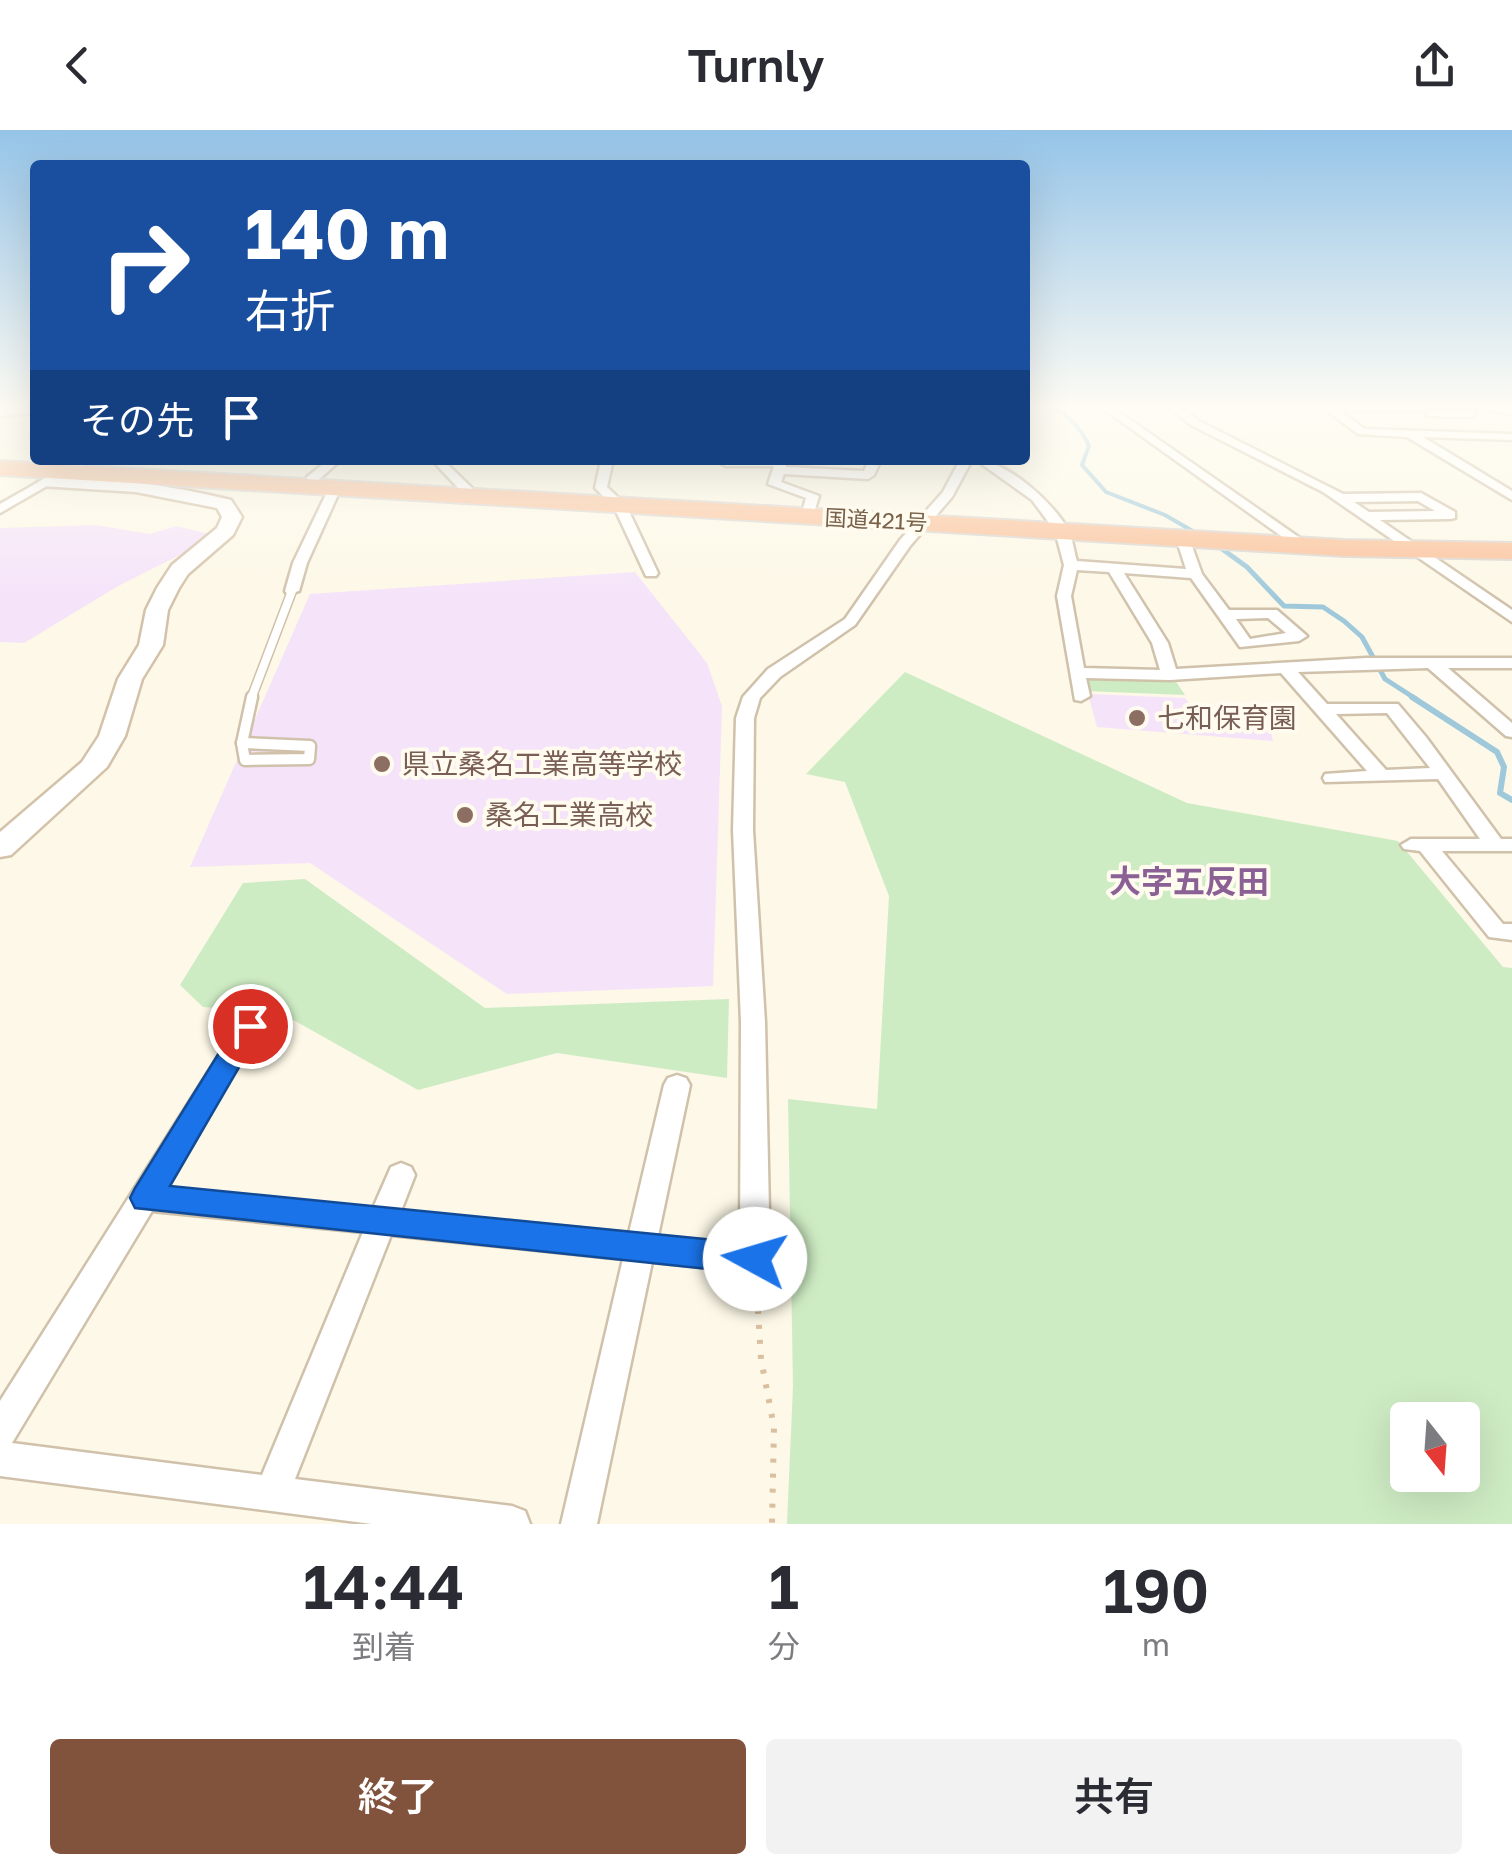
<!DOCTYPE html>
<html lang="ja">
<head>
<meta charset="utf-8">
<style>
	body { margin:0; font-family:"Golos Text","Noto Sans JP",sans-serif; background:#f2f2f3; color:#2b2b33; height:100vh; display:flex; flex-direction:column; font-size:38px; white-space:nowrap }
	* { box-sizing:border-box; margin:0 }
	p { font-size:32px; color:#7c7c81 }
	.icon { flex:none; width:55px; height:55px; fill:none; stroke:currentColor; stroke-width:2; stroke-linecap:round; stroke-linejoin:round }
	.map { position:relative; height:1394px; overflow:hidden }
	.details { display:flex; flex-direction:column; background:#fff; flex:1 }
	.details>* { flex:none }
	.hud { position:absolute; left:30px; top:30px; width:1000px; height:305px; border-radius:10px; box-shadow:0 10px 40px #0002; background:#1a4fa0; color:#fff; overflow:hidden }
	.needle { width:65px; rotate:163deg }
	.tools { position:absolute; left:1390px; top:1272px; display:grid; gap:20px }
	.tools a { display:grid; place-items:center; width:90px; height:90px; border-radius:10px; background:#fff; box-shadow:0 10px 40px #0002; font-size:50px }
	.pin { position:absolute; display:grid; place-items:center; width:85px; height:85px; color:#fff; margin:-42px; border:5px solid #fff; border-radius:50%; box-shadow:0 2px 10px #0007 }
	.me { position:absolute; width:110px; margin:-55px; rotate:276deg; stroke-linejoin:round; filter:drop-shadow(0 0 8px #0008) }
	.turn { display:flex; align-items:center; gap:35px; height:210px; padding:0 50px; font-size:45px }
	.turn .icon { width:130px; height:130px; stroke-width:2.5 }
	.turn b { display:block; font-size:70px; line-height:85px }
	.then { display:flex; align-items:center; height:95px; padding:0 50px; background:#0003; gap:20px; font-size:38px }
	.eta { display:flex; justify-content:space-evenly; align-items:center; height:170px; text-align:center }
	.eta b { font-size:60px; font-weight:600; line-height:70px }
	.cta { display:flex; gap:20px; margin-top:auto; padding:20px 50px }
	.cta a { flex:1; height:115px; border-radius:10px; background:#82533c; color:#fff; font-size:40px; font-weight:600; line-height:115px; text-align:center }
	.cta a+a { background:#f2f2f3; color:#2b2b33 }
	header { display:flex; justify-content:space-between; align-items:center; height:130px; padding:0 50px; background:#fff; font-size:45px; font-weight:600 }
	.map>svg:first-child { display:block }
	.education { fill:#f5e3fa }
	.green { fill:#ceecc4; fill-rule:evenodd }
	.lines { fill:none; stroke-linecap:round; stroke-linejoin:round }
	.stream-far2 { stroke:#9fc9db; stroke-width:4 }
	.stream-far1 { stroke:#9fc9db; stroke-width:5 }
	.stream { stroke:#9fc9db; stroke-width:6 }
	.lane-far1-casing { stroke:#d0c1ab; stroke-width:11 }
	.lane-casing { stroke:#d0c1ab; stroke-width:15 }
	.street-casing { stroke:#d0c1ab; stroke-width:5 }
	.secondary-casing { stroke:#d3c2a9; stroke-width:5 }
	.highway-casing { stroke:#dcd6d0; stroke-width:4 }
	.path { stroke:#dabfa0; stroke-width:6; stroke-dasharray:4 11; stroke-linecap:butt }
	.lane-far1 { stroke:#fff; stroke-width:8 }
	.lane { stroke:#fff; stroke-width:10 }
	.street { fill:#fff; fill-rule:evenodd }
	.secondary { fill:#fff; fill-rule:evenodd }
	.highway { fill:#fac29b; fill-rule:evenodd }
	.route { fill:#1a73e8; stroke:#114b97; stroke-width:2.5 }
	.education-dot { fill:#8d6e63; stroke:#fffbee; stroke-width:4 }
	.labels { text-anchor:middle; stroke-width:8; stroke-linejoin:round; paint-order:stroke }
	.far-street-label { font-size:22px; fill:#796149; stroke:#fffbee }
	.education-label { font-size:28px; fill:#785e54; stroke:#fffbee; text-anchor:start }
	.quarter-label { font-size:32px; font-weight:bold; fill:#8b6195; stroke:#fffbee }
</style>
</head>
<body>
<header><svg class="icon" aria-label="back" viewBox="0 0 24 24"><path d="M15 5l-7 7 7 7"/></svg>Turnly<svg class="icon" aria-label="share" viewBox="0 0 24 24"><path d="M12 15V3M7 8l5-5 5 5M5 13v7h14v-7"/></svg></header>
<div class="map">
<svg width="1512" height="1394" viewBox="0 0 1512 1394">
	<rect width="100%" height="100%" fill="#fdf8e7"/>
	<g class="education">
		<polygon points="96,395 150,404 176,396 218,406 118,456 24,513 0,512 0,398"/>
		<polygon points="635,442 707,533 722,576 713,856 507,864 310,733 190,737 310,464"/>
		<polygon points="1088,564 1185,568 1191,577 1268,586 1273,611 1097,597"/>
	</g>
	<g class="green">
		<path d="M905,542L1187,673L1398,711L1503,837L1512,838V1394H787L793,1256L788,969L877,979L889,766L845,652L806,644ZM1408,1290H1462V1345H1408Z"/>
		<polygon points="1080,545 1172,546 1185,565 1085,561"/>
		<polygon points="305,749 485,878 729,869 727,948 557,923 418,960 281,883 203,877 180,855 243,753"/>
	</g>
	<g class="lines">
		<path class="stream-far2" d="M1047,275C1067,284 1080,296 1089,316L1082,335L1106,362L1165,385L1196,403"/>
		<polyline class="stream-far1" points="1218,416 1247,437 1284,476 1323,477 1344,491 1362,507 1385,549 1416,569"/>
		<polyline class="stream" points="1412,567 1497,622 1504,637 1500,663 1512,670"/>
		<defs>
			<polyline id="lane-far1" points="251,569 292,461"/>
			<g id="lane">
				<polygon points="242,613 310,616 309,629 245,630"/>
				<polyline points="242,613 252,567"/>
			</g>
			<g id="street">
				<polygon points="1098,275 1109,275 1310,415 1298,418"/>
				<path d="M1166,275H1177L1199,291L1343,364L1421,363L1455,382V388L1450,389L1380,390L1512,480V492L1323,362L1191,295ZM1418,371L1435,381L1369,382L1354,372Z"/>
				<polygon points="1319,275 1427,277 1422,280 1338,280 1365,299 1512,304 1512,310 1423,307 1512,361 1512,370 1407,307 1358,304"/>
				<polygon points="1474,275 1512,279 1512,285 1475,277"/>
				<polygon points="35,277 35,283 0,286 0,280"/>
				<polygon points="1431,281 1470,281 1475,284 1470,287 1427,286 1427,282"/>
				<polygon points="77,330 92,330 0,383 0,374"/>
				<polygon points="328,330 341,330 315,353 307,353 307,347"/>
				<polygon points="432,330 447,330 445,332 472,358 472,364 466,369 458,369 456,366 461,361"/>
				<polygon points="601,330 613,330 607,357 626,375 658,443 656,446 646,446 614,377 595,358"/>
				<polygon points="722,330 786,330 786,337 864,341 869,330 881,330 874,345 868,349 784,344 781,352 819,366 813,386 807,390 801,386 806,368 768,354 774,336 726,336 722,334"/>
				<path d="M960,330H972L952,367L910,416L855,495L780,547L760,568L754,588L753,700L765,892L770,1129L766,1138L755,1142L652,1132L597,1394H561L623,1129L391,1105L295,1349L512,1376L525,1381L530,1394H372L0,1346V1271L241,890L250,887L259,890L262,896L166,1058L373,1078L391,1037L401,1033L411,1037L415,1045L401,1081L629,1103L664,955L668,948L677,945L686,948L690,955L658,1106L740,1114L741,892L733,700L736,588L743,567L768,539L845,489L900,410L943,362ZM152,1081L363,1102L262,1345L12,1313Z"/>
				<path d="M976,330C1006,330 1055,374 1068,400C1073,409 1074,422 1077,431L1186,439L1176,408L1188,405L1202,444L1229,480H1277L1307,506L1299,511L1240,517L1191,448L1124,443L1168,513L1176,539L1366,528H1512V538H1448L1512,593V607L1506,606L1428,538L1298,542L1327,574H1398L1426,607L1501,709H1512V721H1442L1503,794H1512V810L1489,807L1420,721L1404,719L1401,715L1411,709H1480L1438,649L1325,652L1323,648L1325,644L1367,641L1281,543L1170,550L1086,548L1090,566L1081,571L1075,570L1057,466L1064,435L1055,401L1032,370ZM1077,440L1109,442L1152,513L1160,540L1084,538L1071,466ZM1268,488L1286,503L1250,509L1236,489ZM1387,583L1430,638L1386,640L1336,584Z"/>
				<polygon points="335,354 341,358 307,433 299,461 287,464 285,461 293,433 329,358"/>
			</g>
			<path id="secondary" d="M47,347C110,347 170,355 231,370L242,387L233,405L188,444L179,458L168,480L163,515L142,549L125,606L107,637L11,725L0,727V702L82,632L99,606L118,549L139,515L146,480L157,458L172,435L217,398L222,387L217,378L136,362L41,356L38,352Z"/>
			<polygon id="highway" points="0,331 1344,410 1512,413 1512,429 1344,426 0,345"/>
		</defs>
		<use href="#lane-far1" class="lane-far1-casing"/>
		<use href="#lane" class="lane-casing"/>
		<use href="#street" class="street-casing"/>
		<use href="#secondary" class="secondary-casing"/>
		<use href="#highway" class="highway-casing"/>
		<polyline class="path" points="756,1150 761,1229 774,1297 772,1394"/>
		<use href="#lane-far1" class="lane-far1"/>
		<use href="#lane" class="lane"/>
		<use href="#street" class="street"/>
		<use href="#secondary" class="secondary"/>
		<use href="#highway" class="highway"/>
	</g>
	<linearGradient id="sky" x2="0" y2="1"><stop stop-color="#95c4e8"/><stop offset="0.59" stop-color="#fefcf4"/><stop offset="1" stop-color="#fefcf4" stop-opacity="0"/></linearGradient>
	<rect width="1512" height="470" fill="url(#sky)"/>
	<polygon class="route" points="250,886 263,896 170,1056 755,1114 767,1118 772,1129 767,1140 755,1144 135,1078 130,1068 135,1058 240,889"/>
	<g class="education-dot">
		<circle cx="1137" cy="588" r="10"/>
		<circle cx="382" cy="634" r="10"/>
		<circle cx="465" cy="685" r="10"/>
	</g>
	<g class="labels">
		<g class="far-street-label">
			<text transform="translate(876 390) rotate(3)" y="8">国道421号</text>
		</g>
		<g class="education-label">
			<text x="1157" y="598">七和保育園</text>
			<text x="402" y="644">県立桑名工業高等学校</text>
			<text x="485" y="695">桑名工業高校</text>
		</g>
		<g class="quarter-label">
			<text x="1189" y="763">大字五反田</text>
		</g>
	</g>
</svg>
<div class="tools">
<a><svg class="needle" viewBox="-14 -14 28 28"><path d="M0-13l5 13h-10z" fill="#e53935"/><path d="M0 13l5-13h-10z" fill="#7c7c81"/></svg></a>
</div>
<div class="pin" style="left:250px;top:896px;background:#d93025"><svg class="icon" aria-label="arrive" viewBox="0 0 24 24"><path d="M6 21V4h12l-3 4 3 4H6"/></svg></div>
<svg class="me" style="left:755px;top:1129px" viewBox="-20 -20 40 40"><circle r="19" fill="#fff"/><path d="M0-13L10 11 0 6-10 11z" fill="#1a73e8"/></svg>
<div class="hud">
<div class="turn"><svg class="icon" aria-label="right" viewBox="0 0 24 24"><path d="M7 20v-9h11M14 6l5 5-5 5"/></svg><div><b>140 m</b>右折</div></div>
<div class="then">その先<svg class="icon" aria-label="arrive" viewBox="0 0 24 24"><path d="M6 21V4h12l-3 4 3 4H6"/></svg></div>
</div>
</div>
<section class="details">
<div class="eta">
<div><b>14:44</b><p>到着</p></div>
<div><b>1</b><p>分</p></div>
<div><b>190</b><p>m</p></div>
</div>
<div class="cta"><a>終了</a><a>共有</a></div>
</section>
</body>
</html>
